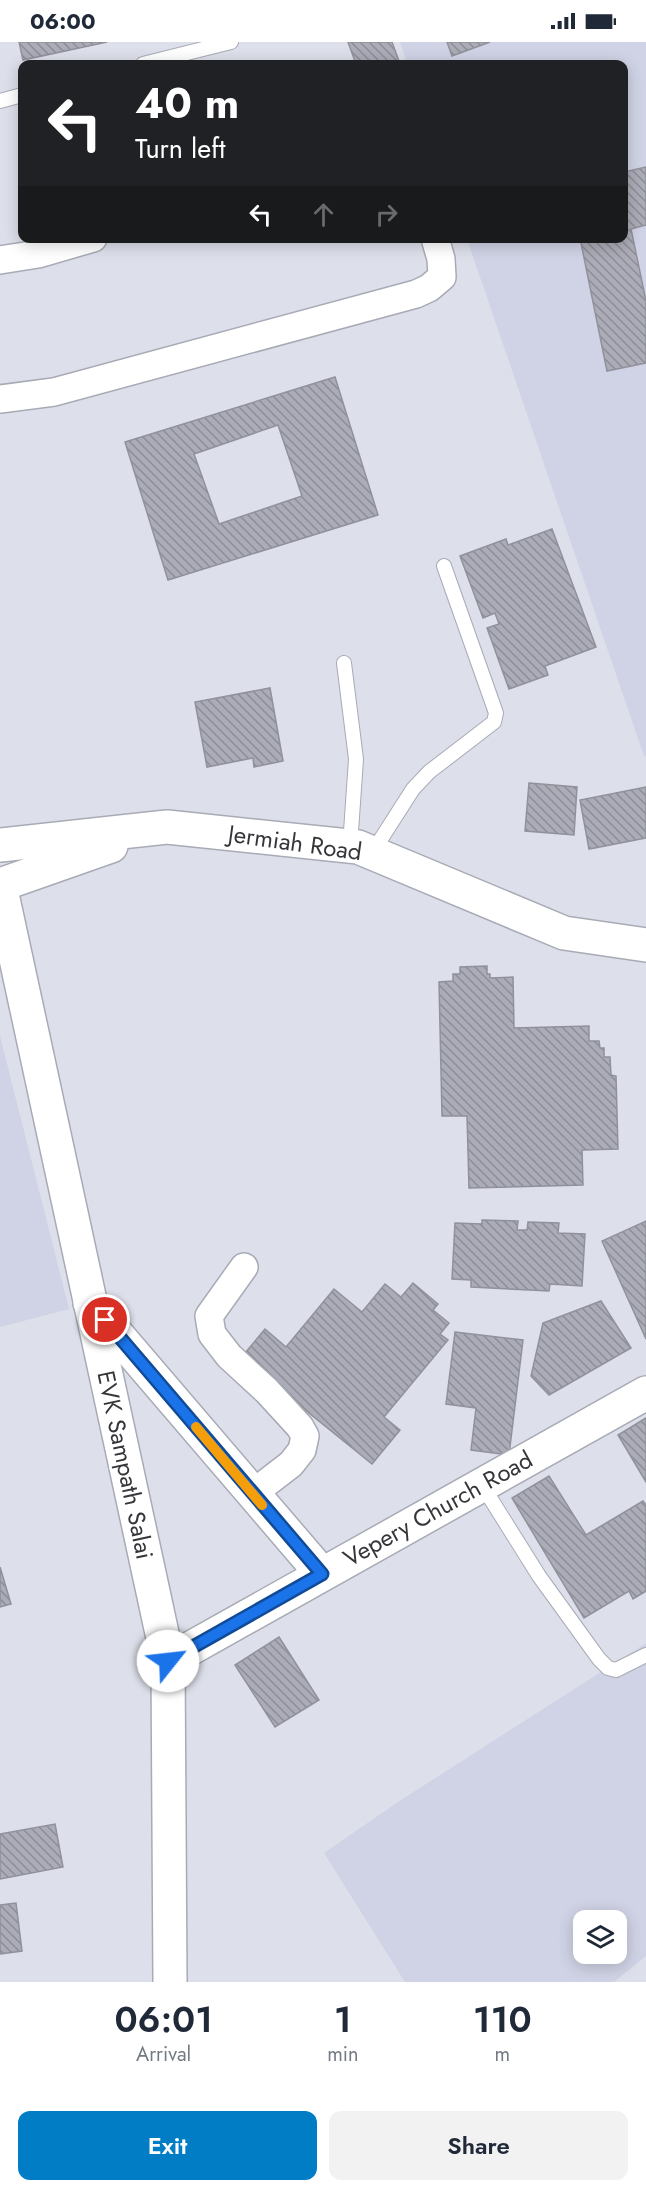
<!DOCTYPE html>
<html lang="en">
<head>
<meta charset="utf-8">
<style>
	body { margin:0; font-family:Jost,sans-serif; background:#f2f2f3; color:#1f2937; height:100vh; display:flex; flex-direction:column; font-size:22px; white-space:nowrap }
	* { box-sizing:border-box; margin:0 }
	p { font-size:20px; color:#747a83 }
	.icon { flex:none; width:33px; height:33px; fill:none; stroke:currentColor; stroke-width:2; stroke-linecap:round; stroke-linejoin:round }
	.map { position:relative; height:1940px; overflow:hidden }
	.sheet { display:flex; flex-direction:column; background:#fff; flex:1 }
	.sheet>* { flex:none }
	.top-card { position:absolute; left:18px; top:18px; width:610px; height:183px; border-radius:12px; box-shadow:0 3px 15px #0003; background:#202124; color:#fff; overflow:hidden }
	.tools { position:absolute; left:573px; top:1868px; display:grid; gap:12px }
	.tools a { display:grid; place-items:center; width:54px; height:54px; border-radius:12px; background:#fff; box-shadow:0 3px 15px #0003; font-size:30px }
	.pin { position:absolute; display:grid; place-items:center; width:51px; height:51px; color:#fff; margin:-26px; border:3px solid #fff; border-radius:50%; box-shadow:0 2px 6px #0007 }
	.me { position:absolute; width:66px; margin:-33px; rotate:61deg; stroke-linejoin:round; filter:drop-shadow(0 0 4px #0008) }
	.turn { display:flex; align-items:center; gap:21px; height:126px; padding:0 18px; font-size:27px }
	.turn .icon { width:78px; height:78px; stroke-width:2.5 }
	.turn b { display:block; font-size:42px; line-height:51px }
	.lanes { display:flex; align-items:center; height:57px; padding:0 18px; background:#0003; justify-content:center; gap:30px; direction:ltr }
	.lanes .off { opacity:.35 }
	.eta { display:flex; justify-content:space-evenly; align-items:center; height:102px; text-align:center }
	.eta b { font-size:36px; font-weight:600; line-height:42px }
	.primary-button { display:flex; gap:12px; margin-top:auto; padding:12px 18px }
	.primary-button a { flex:1; height:69px; border-radius:12px; background:#017dc6; color:#fff; font-size:24px; font-weight:600; line-height:69px; text-align:center }
	.primary-button a+a { background:#f2f2f3; color:#1f2937 }
	.status { display:flex; justify-content:space-between; align-items:center; height:42px; padding:0 30px; background:#fff; direction:ltr }
	.status svg { height:16px; fill:currentColor }
	.map>svg:first-child { display:block }
	.built { fill:#cfd3e5; fill-rule:evenodd }
	.building { fill:url(#building-back-hatch); stroke:#90919b; stroke-width:1.5; fill-rule:evenodd }
	.lines { fill:none; stroke-linecap:round; stroke-linejoin:round }
	.service-casing { stroke:#a8abb5; stroke-width:16 }
	.minor-casing { stroke:#a8abb5; stroke-width:30 }
	.tertiary-casing { stroke:#a8abb5; stroke-width:36 }
	.secondary-casing { stroke:#a8abb5; stroke-width:36 }
	.service { stroke:#fff; stroke-width:14 }
	.minor { stroke:#fff; stroke-width:27 }
	.tertiary { stroke:#fff; stroke-width:33 }
	.secondary { stroke:#fff; stroke-width:33 }
	.route-casing { stroke:#114b97; stroke-width:15 }
	.route { stroke:#1a73e8; stroke-width:10 }
	.slow { stroke:#f59e0b; stroke-width:10 }
	.labels { text-anchor:middle; stroke-width:5; stroke-linejoin:round; paint-order:stroke }
	.street-label { font-size:24px; fill:#35363a; stroke:#fff }
</style>
</head>
<body>
<div class="status"><b>06:00</b><svg viewBox="0 0 49 12"><path d="M0 12V9h3v3zM5 12V6h3v6zM10 12V3h3v9zM15 12V0h3v12zM26 1h20v11H26zM47 4h2v5h-2z"/></svg></div>
<div class="map">
<svg width="646" height="1940" viewBox="0 0 646 1940">
	<defs>
		<pattern id="building-back-hatch" width="6" height="6" patternUnits="userSpaceOnUse" patternTransform="scale(1.5)"><rect width="6" height="6" fill="#abacb7"/><path d="M-1 5l2 2M0 0l6 6M5-1l2 2" fill="none" stroke="#8c8d96"/></pattern>
	</defs>
	<rect width="100%" height="100%" fill="#dddfea"/>
	<g class="built">
		<polygon points="400,0 646,0 646,714 644,714 467,197 624,196 624,22 407,22"/>
		<polygon points="0,994 69,1267 0,1285"/>
		<path d="M646,1601V1914L614,1940H405L324,1811L401,1758ZM584,1878H616V1911H584Z"/>
	</g>
	<g class="building">
		<polygon points="19,0 107,0 23,18"/>
		<polygon points="348,0 392,0 400,22 356,22"/>
		<polygon points="447,0 490,0 452,14"/>
		<polygon points="646,125 646,183 631,187 646,259 646,321 607,329 580,196 624,196 624,130"/>
		<path d="M335,335L378,473L168,538L125,400ZM278,383L302,454L219,482L194,412Z"/>
		<polygon points="552,487 596,605 545,624 548,633 509,647 487,586 499,582 495,571 483,576 460,514 506,497 508,503"/>
		<polygon points="270,646 283,719 254,725 253,716 207,725 195,660"/>
		<polygon points="529,741 577,745 574,793 525,789"/>
		<polygon points="646,745 646,796 589,807 580,758"/>
		<polygon points="487,924 487,932 490,932 490,936 513,935 514,986 589,984 589,999 599,999 600,1006 604,1006 604,1015 610,1015 611,1033 616,1034 618,1107 582,1108 583,1143 469,1146 467,1074 442,1074 439,940 453,939 453,932 460,932 460,925"/>
		<polygon points="482,1178 518,1179 517,1188 527,1188 528,1180 559,1181 558,1191 585,1192 582,1244 550,1242 549,1249 471,1245 471,1238 452,1237 455,1181 482,1182"/>
		<polygon points="646,1179 646,1297 602,1199"/>
		<polygon points="413,1241 438,1262 433,1268 449,1281 440,1292 448,1298 384,1375 400,1388 372,1422 241,1316 265,1287 286,1305 334,1247 362,1270 385,1242 401,1255"/>
		<polygon points="601,1259 631,1306 549,1353 531,1334 543,1281"/>
		<polygon points="455,1290 523,1298 509,1413 471,1408 476,1366 446,1362"/>
		<polygon points="646,1376 646,1440 618,1393"/>
		<polygon points="549,1434 586,1493 643,1459 646,1463 646,1549 633,1557 629,1549 584,1576 512,1456"/>
		<polygon points="0,1525 11,1562 0,1565"/>
		<polygon points="279,1595 319,1658 275,1685 235,1623"/>
		<polygon points="55,1782 63,1825 0,1837 0,1792"/>
		<polygon points="16,1861 22,1909 0,1912 0,1863"/>
	</g>
	<g class="lines">
		<defs>
			<g id="service">
				<polyline points="143,22 231,0"/>
				<polyline points="0,59 22,53"/>
				<polyline points="344,621 356,717 350,804"/>
				<polyline points="372,811 413,747 429,730 494,680 496,671 444,524"/>
				<polyline points="482,1443 539,1534 599,1617 608,1626 616,1628 646,1613"/>
			</g>
			<g id="minor">
				<polyline points="0,218 38,212 93,196"/>
				<polyline points="0,357 54,350 416,252 429,246 442,235 441,217 435,196"/>
				<polyline points="244,1225 209,1274 212,1292 229,1314 267,1349 300,1385 305,1394 302,1408 291,1422 252,1452"/>
			</g>
			<g id="tertiary">
				<polyline points="90,1261 322,1532"/>
				<polyline points="168,1619 646,1351"/>
			</g>
			<g id="secondary">
				<polyline points="0,803 167,785 358,805 564,891 646,903"/>
				<polyline points="0,843 168,1619 170,1940"/>
				<polyline points="0,843 111,804"/>
			</g>
		</defs>
		<use href="#service" class="service-casing"/>
		<use href="#minor" class="minor-casing"/>
		<use href="#tertiary" class="tertiary-casing"/>
		<use href="#secondary" class="secondary-casing"/>
		<use href="#service" class="service"/>
		<use href="#minor" class="minor"/>
		<use href="#tertiary" class="tertiary"/>
		<use href="#secondary" class="secondary"/>
	</g>
	<g class="lines">
		<defs>
			<polyline id="route" points="105,1278 322,1532 168,1619"/>
		</defs>
		<use href="#route" class="route-casing"/>
		<use href="#route" class="route"/>
		<polyline class="slow" points="196,1385 262,1463"/>
	</g>
	<g class="labels">
		<g class="street-label">
			<text transform="translate(295 801) rotate(8)" y="8">Jermiah Road</text>
			<text transform="translate(125 1423) rotate(78)" y="8">EVK Sampath Salai</text>
			<text transform="translate(438 1467) rotate(-29)" y="8">Vepery Church Road</text>
		</g>
	</g>
</svg>
<div class="tools">
<a><svg class="icon" aria-label="layers" viewBox="0 0 24 24"><path d="M12 4l9 5-9 5-9-5zM3 14l9 5 9-5"/></svg></a>
</div>
<div class="pin" style="left:105px;top:1278px;background:#d93025"><svg class="icon" aria-label="arrive" viewBox="0 0 24 24"><path d="M6 21V4h12l-3 4 3 4H6"/></svg></div>
<svg class="me" style="left:168px;top:1619px" viewBox="-20 -20 40 40"><circle r="19" fill="#fff"/><path d="M0-13L10 11 0 6-10 11z" fill="#1a73e8"/></svg>
<div class="top-card">
<div class="turn"><svg class="icon" aria-label="left" viewBox="0 0 24 24"><path d="M17 20v-9H6M10 6l-5 5 5 5"/></svg><div><b>40 m</b>Turn left</div></div>
<div class="lanes"><svg class="icon" aria-label="left" viewBox="0 0 24 24"><path d="M17 20v-9H6M10 6l-5 5 5 5"/></svg><svg class="icon off" aria-label="ahead" viewBox="0 0 24 24"><path d="M12 20V5M6 11l6-6 6 6"/></svg><svg class="icon off" aria-label="right" viewBox="0 0 24 24"><path d="M7 20v-9h11M14 6l5 5-5 5"/></svg></div>
</div>
</div>
<section class="sheet">
<div class="eta">
<div><b>06:01</b><p>Arrival</p></div>
<div><b>1</b><p>min</p></div>
<div><b>110</b><p>m</p></div>
</div>
<div class="primary-button"><a>Exit</a><a>Share</a></div>
</section>
</body>
</html>
